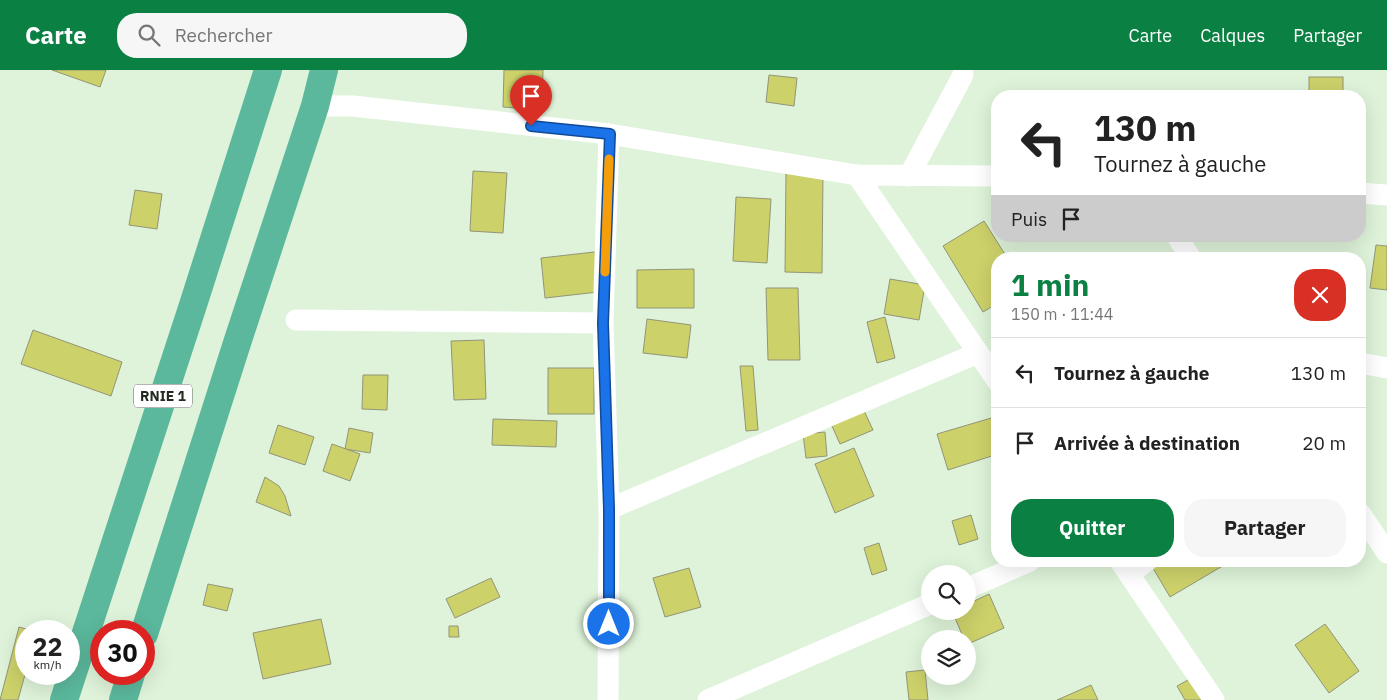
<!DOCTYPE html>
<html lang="fr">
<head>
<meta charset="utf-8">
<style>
	body { margin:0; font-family:"IBM Plex Sans",sans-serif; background:#f6f6f6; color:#222; height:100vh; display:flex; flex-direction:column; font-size:19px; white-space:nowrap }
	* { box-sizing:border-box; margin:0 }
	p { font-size:16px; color:#767676 }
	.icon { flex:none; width:28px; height:28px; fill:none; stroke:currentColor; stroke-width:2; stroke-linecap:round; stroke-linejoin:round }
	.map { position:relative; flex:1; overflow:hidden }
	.side { position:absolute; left:991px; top:182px; width:375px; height:315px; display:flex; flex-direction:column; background:#fff; border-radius:20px; box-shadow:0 5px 20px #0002 }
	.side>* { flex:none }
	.top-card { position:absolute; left:991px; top:20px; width:375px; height:152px; border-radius:20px; box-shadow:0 5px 20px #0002; background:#fff; color:#222; overflow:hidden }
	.buttons { position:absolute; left:921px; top:495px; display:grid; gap:10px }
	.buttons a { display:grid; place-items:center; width:55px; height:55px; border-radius:50%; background:#fff; box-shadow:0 5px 20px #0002; font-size:25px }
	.speed { position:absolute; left:15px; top:550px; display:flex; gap:10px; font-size:25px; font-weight:700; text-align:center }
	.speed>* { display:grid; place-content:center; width:65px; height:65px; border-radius:50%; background:#fff; box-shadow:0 5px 20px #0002; line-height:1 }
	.speed small { font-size:12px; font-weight:400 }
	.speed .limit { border:8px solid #d22; background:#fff; color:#111 }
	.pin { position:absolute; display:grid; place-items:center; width:42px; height:42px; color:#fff; margin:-51px -21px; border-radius:50% 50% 50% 0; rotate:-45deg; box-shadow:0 0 5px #0007 }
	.pin .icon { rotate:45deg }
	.me { position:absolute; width:55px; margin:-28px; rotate:0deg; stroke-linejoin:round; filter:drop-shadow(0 0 4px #0008) }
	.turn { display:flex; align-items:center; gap:18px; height:105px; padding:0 20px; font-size:22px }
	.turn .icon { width:65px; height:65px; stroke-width:2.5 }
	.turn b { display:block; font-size:35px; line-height:42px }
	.then { display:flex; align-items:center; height:48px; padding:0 20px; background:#0003; gap:10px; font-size:19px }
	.round { display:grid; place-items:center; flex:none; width:52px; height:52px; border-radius:20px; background:#f6f6f6 }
	.summary { display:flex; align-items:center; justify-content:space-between; height:85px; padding:0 20px }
	h1 { font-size:30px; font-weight:800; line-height:38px; color:#0b8043 }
	.action { display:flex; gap:10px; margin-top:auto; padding:10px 20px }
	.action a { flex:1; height:58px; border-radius:20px; background:#0b8043; color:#fff; font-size:20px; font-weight:800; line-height:58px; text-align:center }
	.action a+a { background:#f6f6f6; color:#222 }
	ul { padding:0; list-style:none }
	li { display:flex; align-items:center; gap:15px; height:70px; padding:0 20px; border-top:1px solid #e0e0e0 }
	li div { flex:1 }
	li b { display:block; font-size:19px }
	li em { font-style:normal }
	header { display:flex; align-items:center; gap:30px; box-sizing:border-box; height:70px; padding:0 25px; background:#0b8043; color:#fff }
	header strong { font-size:24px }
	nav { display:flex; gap:28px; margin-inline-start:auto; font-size:18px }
	.search { width:350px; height:45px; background:#f6f6f6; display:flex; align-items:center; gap:12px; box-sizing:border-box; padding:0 18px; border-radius:20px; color:#767676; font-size:19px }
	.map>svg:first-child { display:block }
	.building { fill:#ccd16a; stroke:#929579 }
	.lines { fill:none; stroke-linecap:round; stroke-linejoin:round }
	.minor { stroke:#fff; stroke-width:21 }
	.trunk { stroke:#5bb89c; stroke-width:28 }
	.route-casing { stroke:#114b97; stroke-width:12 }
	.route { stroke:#1a73e8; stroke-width:9 }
	.slow { stroke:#f59e0b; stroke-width:9 }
	.labels { text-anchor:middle; stroke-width:4; stroke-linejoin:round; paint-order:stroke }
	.shield { fill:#fff; stroke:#656b64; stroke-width:1 }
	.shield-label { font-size:14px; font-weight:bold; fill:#232b21 }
</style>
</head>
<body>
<header>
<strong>Carte</strong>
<div class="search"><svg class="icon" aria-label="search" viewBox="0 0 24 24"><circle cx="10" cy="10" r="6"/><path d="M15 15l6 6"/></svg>Rechercher</div>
<nav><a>Carte</a><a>Calques</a><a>Partager</a></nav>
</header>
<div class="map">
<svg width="1387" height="630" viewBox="0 0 1387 630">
	<rect width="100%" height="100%" fill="#def3d9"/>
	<g class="building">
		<polygon points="52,0 106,0 100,17"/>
		<polygon points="504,0 543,0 542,40 503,37"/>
		<polygon points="769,5 797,8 794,36 766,32"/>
		<rect x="1309" y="7" width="34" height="19"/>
		<polygon points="1208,22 1241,26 1208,26"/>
		<polygon points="473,101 507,103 503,163 470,161"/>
		<polygon points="786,101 823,102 822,203 785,202"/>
		<polygon points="135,120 162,124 157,159 129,155"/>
		<polygon points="736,127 771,129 767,193 733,191"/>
		<polygon points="984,151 1008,189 998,189 998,233 983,242 943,176"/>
		<polygon points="1376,175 1387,176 1387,220 1370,218"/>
		<polygon points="603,181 607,221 545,228 541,188"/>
		<polygon points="694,199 694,238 637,238 637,200"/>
		<polygon points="890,209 925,215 919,250 884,244"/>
		<polygon points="766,218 798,218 800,290 768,290"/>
		<polygon points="885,247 895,288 877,293 867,252"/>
		<polygon points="647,249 691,255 687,288 643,283"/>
		<polygon points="33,260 122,292 111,326 21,294"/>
		<polygon points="484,270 486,329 454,330 451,271"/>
		<polygon points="740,296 753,296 758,360 746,361"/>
		<rect x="548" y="298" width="46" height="46"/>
		<polygon points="363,305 388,305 387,340 362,339"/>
		<polygon points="860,332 873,360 840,374 828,347"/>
		<polygon points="998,346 998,384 948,400 937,364"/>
		<polygon points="493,349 557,351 556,377 492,375"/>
		<polygon points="278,355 314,367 305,395 269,383"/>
		<polygon points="349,358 373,363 370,383 345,379"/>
		<polygon points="825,362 827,386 806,388 803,364"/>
		<polygon points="332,374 360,384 350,411 323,401"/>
		<polygon points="854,378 874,426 835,443 815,394"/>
		<polygon points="265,407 279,416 285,426 291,446 256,432"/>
		<polygon points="971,445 978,469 959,475 952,451"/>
		<polygon points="879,473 887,500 872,505 864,478"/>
		<polygon points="1153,491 1231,491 1170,527 1150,493"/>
		<polygon points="689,498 701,537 665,547 653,508"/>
		<polygon points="491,508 500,527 455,548 446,529"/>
		<polygon points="208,514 233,519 227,541 203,535"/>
		<polygon points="989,524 1004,558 968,574 968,569 964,569 952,541 968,541 968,534"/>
		<polygon points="321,549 331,594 263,609 253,563"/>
		<polygon points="1325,554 1359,601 1329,623 1295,575"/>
		<polygon points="449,556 458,556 459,567 449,567"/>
		<polygon points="19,557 34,561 26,561 26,601 18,630 0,630"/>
		<polygon points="925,600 928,630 909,630 906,602"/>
		<polygon points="1199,604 1209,630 1185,630 1177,616"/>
		<polygon points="1091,615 1098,630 1057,630"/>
	</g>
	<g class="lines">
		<g class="minor">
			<polyline points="315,36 353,36 609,64 857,105 998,106"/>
			<polyline points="857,105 998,312"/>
			<polyline points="909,106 963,5"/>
			<polyline points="1360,123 1387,125"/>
			<polyline points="1177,166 1191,189"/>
			<polyline points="296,250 603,253"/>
			<polyline points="1360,293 1387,298"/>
			<polyline points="609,439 978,283"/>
			<polyline points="1360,443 1387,483"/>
			<polyline points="1120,491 1214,630"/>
			<polyline points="1129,504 1147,491"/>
			<polyline points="968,518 1030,491"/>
			<polyline points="608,630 609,439 603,253 609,64"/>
			<polyline points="708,630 930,534"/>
		</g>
		<g class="trunk">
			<polyline points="144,564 238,270 315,36 324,0"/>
			<polyline points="64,630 193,235 268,0"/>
			<polyline points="123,630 131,604"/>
		</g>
	</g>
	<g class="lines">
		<defs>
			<polyline id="route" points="531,56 610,64 603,253 609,439 609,554"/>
		</defs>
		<use href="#route" class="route-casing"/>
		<use href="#route" class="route"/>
		<polyline class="slow" points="605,202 609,89"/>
	</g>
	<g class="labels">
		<rect class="shield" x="134" y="314.5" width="58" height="23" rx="4"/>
		<g class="shield-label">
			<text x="163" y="331">RNIE 1</text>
		</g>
	</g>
</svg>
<div class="buttons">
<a><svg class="icon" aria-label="search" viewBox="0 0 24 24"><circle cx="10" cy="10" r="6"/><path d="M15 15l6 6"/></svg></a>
<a><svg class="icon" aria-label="layers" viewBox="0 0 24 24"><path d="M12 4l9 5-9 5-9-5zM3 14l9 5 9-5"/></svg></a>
</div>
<div class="speed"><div>22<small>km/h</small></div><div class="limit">30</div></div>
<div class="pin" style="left:531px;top:56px;background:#d93025"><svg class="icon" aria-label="arrive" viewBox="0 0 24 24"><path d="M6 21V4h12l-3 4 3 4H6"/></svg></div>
<svg class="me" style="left:609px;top:554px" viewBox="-20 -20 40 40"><circle r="17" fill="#1a73e8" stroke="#fff" stroke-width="3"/><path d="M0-11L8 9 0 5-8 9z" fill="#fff"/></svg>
<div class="top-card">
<div class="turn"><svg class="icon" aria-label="left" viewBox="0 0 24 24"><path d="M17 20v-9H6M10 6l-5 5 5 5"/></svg><div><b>130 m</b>Tournez à gauche</div></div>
<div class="then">Puis<svg class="icon" aria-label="arrive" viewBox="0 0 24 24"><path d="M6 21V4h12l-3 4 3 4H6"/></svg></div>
</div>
<section class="side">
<div class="summary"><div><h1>1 min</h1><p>150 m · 11:44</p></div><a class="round" style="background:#d93025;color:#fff"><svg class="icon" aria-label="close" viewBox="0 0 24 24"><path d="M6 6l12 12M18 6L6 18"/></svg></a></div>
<ul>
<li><svg class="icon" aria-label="left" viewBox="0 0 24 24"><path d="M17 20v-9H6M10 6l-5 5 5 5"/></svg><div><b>Tournez à gauche</b></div><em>130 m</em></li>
<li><svg class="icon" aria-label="arrive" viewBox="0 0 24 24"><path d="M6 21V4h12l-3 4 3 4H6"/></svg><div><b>Arrivée à destination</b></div><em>20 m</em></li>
</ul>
<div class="action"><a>Quitter</a><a>Partager</a></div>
</section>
</div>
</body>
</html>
